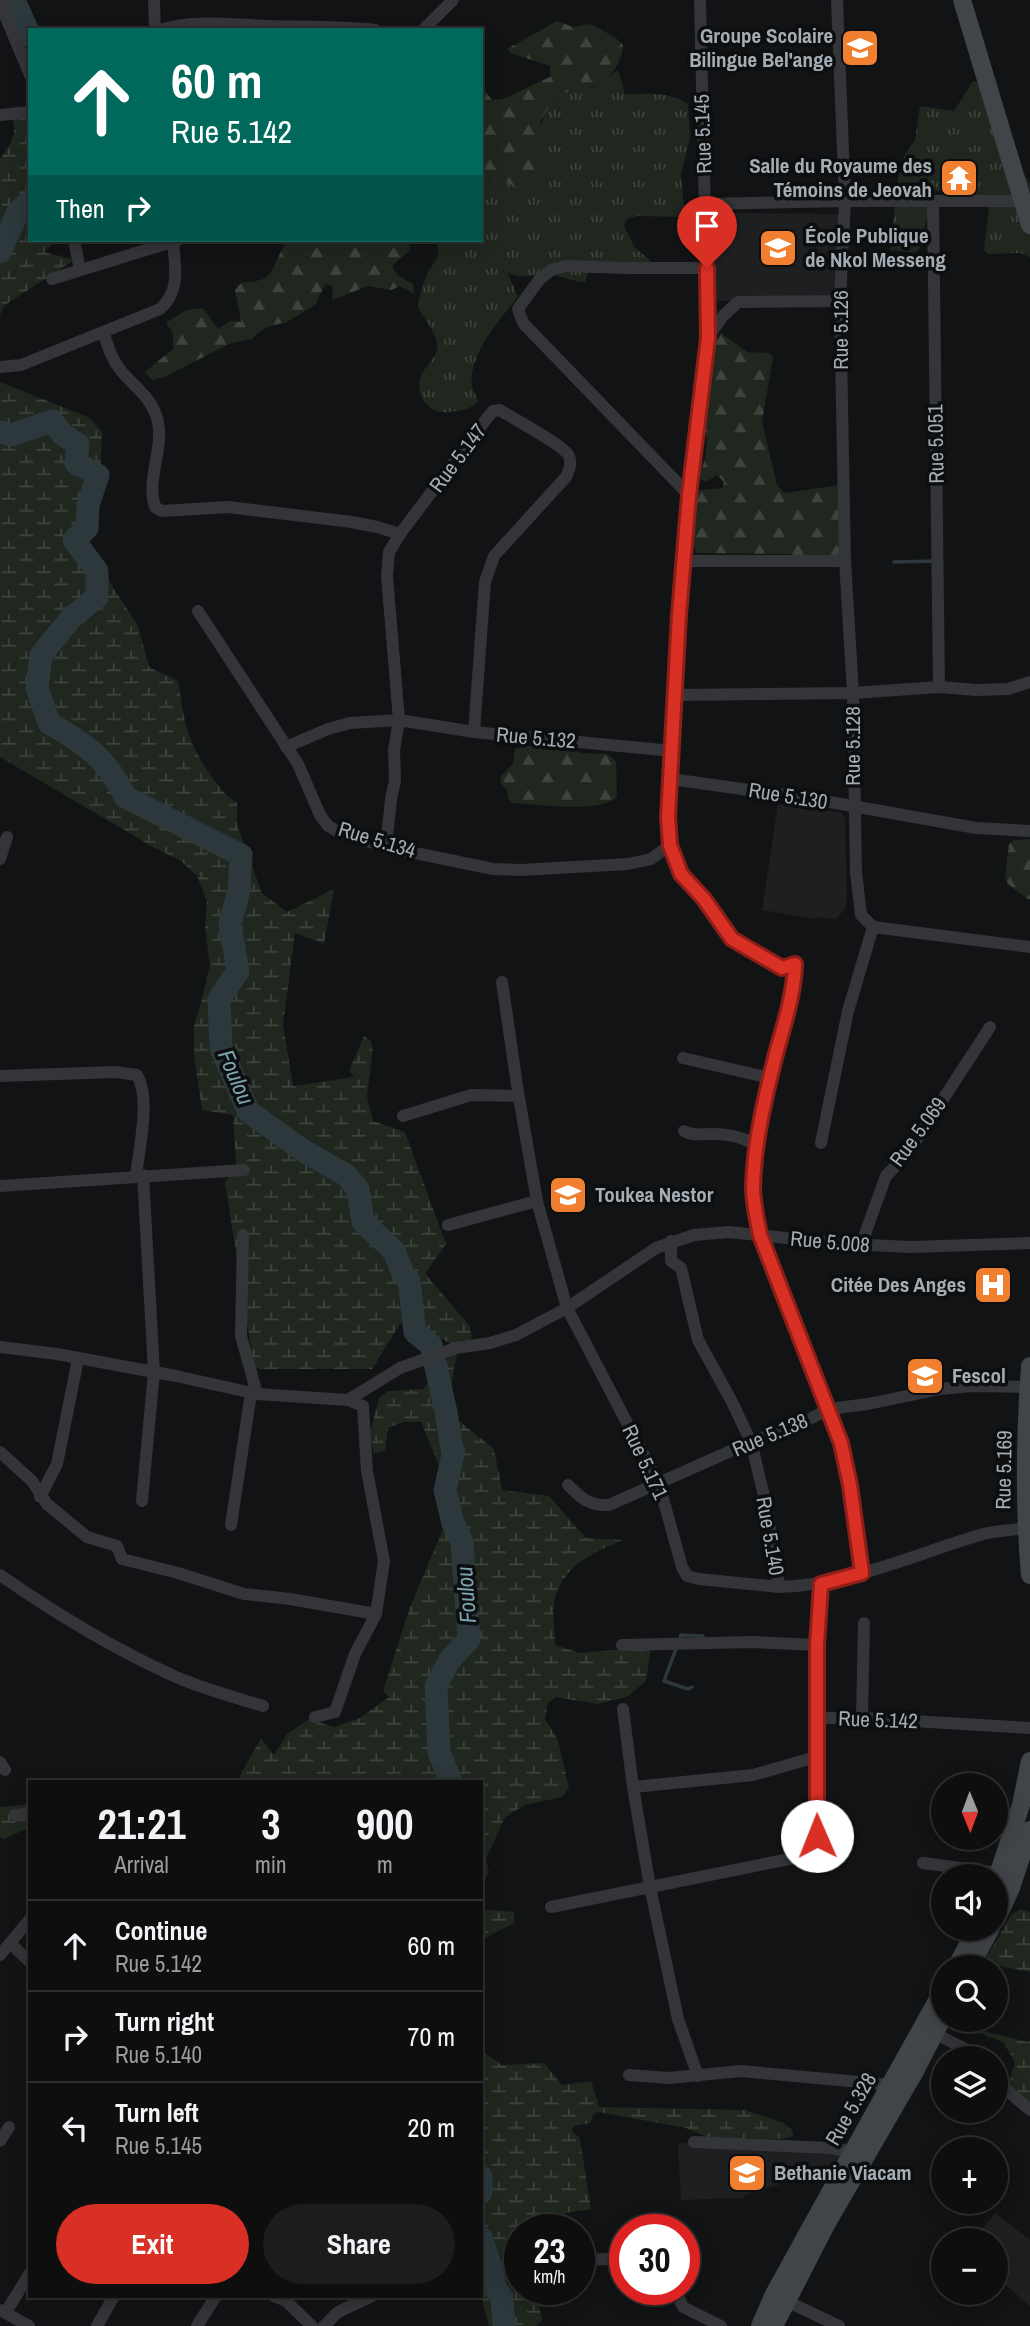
<!DOCTYPE html>
<html lang="en">
<head>
<meta charset="utf-8">
<style>
	body { margin:0; font-family:"Archivo Narrow",sans-serif; background:#1c1c1d; color:#f1f3f6; height:100vh; display:flex; flex-direction:column; font-size:26px; white-space:nowrap }
	* { box-sizing:border-box; margin:0 }
	p { font-size:23px; color:#9b9c9e }
	.icon { flex:none; width:38px; height:38px; fill:none; stroke:currentColor; stroke-width:2; stroke-linecap:round; stroke-linejoin:round }
	.map { position:relative; flex:1; overflow:hidden }
	.details { position:absolute; left:28px; top:1780px; width:455px; height:518px; display:flex; flex-direction:column; background:#0e0e0f; border-radius:0px; box-shadow:0 4px 18px #0003,0 0 0 2px #2e2e2f }
	.details>* { flex:none }
	.hud { position:absolute; left:28px; top:28px; width:455px; height:214px; border-radius:0px; box-shadow:0 4px 18px #0003,0 0 0 2px #2e2e2f; background:#00695c; color:#fff; overflow:hidden }
	.needle { width:46px; rotate:179deg }
	.buttons { position:absolute; left:931px; top:1773px; display:grid; gap:14px }
	.buttons a { display:grid; place-items:center; width:77px; height:77px; border-radius:50%; background:#0e0e0f; box-shadow:0 4px 18px #0003,0 0 0 2px #2e2e2f; font-size:35px }
	.speed { position:absolute; left:504px; top:2214px; display:flex; gap:14px; font-size:35px; font-weight:700; text-align:center }
	.speed>* { display:grid; place-content:center; width:91px; height:91px; border-radius:50%; background:#0e0e0f; box-shadow:0 4px 18px #0003,0 0 0 2px #2e2e2f; line-height:1 }
	.speed small { font-size:18px; font-weight:400 }
	.speed .limit { border:10px solid #d22; background:#fff; color:#111 }
	.pin { position:absolute; display:grid; place-items:center; width:60px; height:60px; color:#fff; margin:-72px -30px; border-radius:50% 50% 50% 0; rotate:-45deg; box-shadow:0 0 7px #0007 }
	.pin .icon { rotate:45deg }
	.me { position:absolute; width:77px; margin:-38px; rotate:359deg; stroke-linejoin:round; filter:drop-shadow(0 0 5px #0008) }
	.turn { display:flex; align-items:center; gap:24px; height:147px; padding:0 28px; font-size:32px }
	.turn .icon { width:91px; height:91px; stroke-width:2.5 }
	.turn b { display:block; font-size:49px; line-height:60px }
	.then { display:flex; align-items:center; height:66px; padding:0 28px; background:#0003; gap:14px; font-size:26px }
	.eta { display:flex; justify-content:space-evenly; align-items:center; height:119px; text-align:center }
	.eta b { font-size:42px; font-weight:800; line-height:49px }
	.button { display:flex; gap:14px; margin-top:auto; padding:14px 28px }
	.button a { flex:1; height:80px; border-radius:42px; background:#d93025; color:#fff; font-size:28px; font-weight:800; line-height:80px; text-align:center }
	.button a+a { background:#1c1c1d; color:#f1f3f6 }
	ul { padding:0; list-style:none }
	li { display:flex; align-items:center; gap:21px; height:91px; padding:0 28px; border-top:2px solid #2e2e2f }
	li div { flex:1 }
	li b { display:block; font-size:26px }
	li em { font-style:normal }
	.map>svg:first-child { display:block }
	.built { fill:#1e1f21 }
	.grass { fill:url(#grass-tufts) }
	.forest { fill:url(#forest-firs) }
	.wetland { fill:url(#wetland-marsh) }
	.lines { fill:none; stroke-linecap:round; stroke-linejoin:round }
	.stream { stroke:#2c383c; stroke-width:3.5 }
	.river { stroke:#2c383c; stroke-width:23 }
	.street { stroke:#333539; stroke-width:12 }
	.secondary { stroke:#414549; stroke-width:18 }
	.route-casing { stroke:#8d1f18; stroke-width:18 }
	.route { stroke:#d93025; stroke-width:12 }
	.labels { text-anchor:middle; stroke-width:7; stroke-linejoin:round; paint-order:stroke }
	.poi-label { font-size:21px; font-weight:bold; fill:#a4adb4; stroke:#0d0e0f; text-anchor:start }
	.street-label { font-size:21px; fill:#a4adb4; stroke:#0d0e0f }
	.water-label { font-size:23px; font-style:italic; fill:#7ba4af; stroke:#0d0e0f }
</style>
</head>
<body>
<div class="map">
<svg width="1030" height="2326" viewBox="0 0 1030 2326">
	<defs>
		<pattern id="grass-tufts" width="24" height="20" patternUnits="userSpaceOnUse" patternTransform="scale(1.75)"><rect width="24" height="20" fill="#1f271f"/><path d="M3 7l-1-3M5 7V3M7 7l1-3M15 17l-1-3M17 17v-4M19 17l1-3" fill="none" stroke="#3d443d"/></pattern>
		<pattern id="forest-firs" width="22" height="20" patternUnits="userSpaceOnUse" patternTransform="scale(1.75)"><rect width="22" height="20" fill="#1f271f"/><path d="M5 1l3.5 6h-7zM16 11l3.5 6h-7z" fill="#3d443d"/></pattern>
		<pattern id="wetland-marsh" width="20" height="14" patternUnits="userSpaceOnUse" patternTransform="scale(1.75)"><rect width="20" height="14" fill="#1f271f"/><path d="M1 5h8M5 5V1M11 12h8M15 12V8" fill="none" stroke="#3d443d"/></pattern>
	</defs>
	<rect width="100%" height="100%" fill="#121314"/>
	<g class="built">
		<polygon points="720,213 845,214 836,298 832,302 714,301 714,230"/>
		<polygon points="778,804 840,812 845,818 847,896 845,909 836,919 819,917 816,919 762,910"/>
		<polygon points="684,2143 813,2151 850,2151 842,2163 804,2178 752,2192 742,2198 681,2200 678,2144"/>
		<polygon points="995,2213 1030,2240 1030,2306 996,2277 996,2240 973,2240"/>
	</g>
	<g class="grass">
		<path d="M618,70L625,94C647,94 670,91 688,104L690,138L681,175L685,217L638,216L627,219L624,225L634,247L651,261L636,270L588,272L585,282C573,282 563,276 551,275C535,273 522,281 507,272L518,297C500,319 468,355 472,386C473,391 477,397 479,401C469,410 461,411 448,412C429,415 414,395 421,376C426,364 440,356 437,342C434,331 424,318 418,307C419,297 423,284 427,274C433,262 446,253 433,240H481L483,180L494,175L515,187L548,107L560,94L593,87Z"/>
		<path d="M973,81L978,83L1000,134L1030,184V257L1020,253L988,254L984,250L989,207C973,194 953,186 933,192L920,248L915,253L890,250L898,177L905,154L915,140L920,106L954,111Z"/>
	</g>
	<g class="forest">
		<path d="M557,21L573,27L590,24L615,37L623,45C622,64 610,80 591,87C581,91 567,90 559,96C550,102 545,113 540,123L545,138L538,172L527,185L515,187L494,175L483,180L481,185V91H485L492,100L503,99L550,77V66L511,53L507,49Z"/>
		<path d="M289,240H409L410,250L392,266L397,275L413,284L414,294L400,286L391,290L368,286L332,300L333,290L331,285L325,284L316,304L287,322L270,326L260,331L252,339L229,344L164,377L152,380L145,372L173,349V334L166,322L187,310L203,308L218,329L230,321L241,322L235,290L242,282C281,282 268,265 289,240Z"/>
		<path d="M721,333L747,352L769,353L773,357L762,422L777,485L785,493L840,485L842,544L838,557L823,559L787,554L697,553L693,545L692,497L700,490L722,488L724,482L717,475L706,482L697,477C705,466 708,448 706,434L691,426L690,414L694,403L704,399L710,353Z"/>
		<path d="M522,746H556L583,753L606,754L612,757L616,762L617,797C600,814 537,804 513,803L508,799L507,790L500,782L501,776L513,764L515,749Z"/>
		<polygon points="1030,839 1030,899 1027,899 1008,884 1005,878 1009,844 1014,840"/>
	</g>
	<g class="wetland">
		<path d="M30,112V240H57L44,252L74,260L5,305L0,315V159C10,146 20,130 10,114Z"/>
		<path d="M0,382L90,418L102,432L99,514L88,548L138,626L149,667L178,681C181,696 182,711 186,725C191,747 217,792 237,803V825L262,893L287,912L334,889L324,944L295,933L283,1025L293,1086L354,1077L349,1071L364,1036L370,1040L373,1048L367,1096L373,1121L405,1132L446,1244L426,1272L427,1276L469,1325L472,1336L470,1341L458,1347L450,1393L454,1417L494,1449L502,1490L549,1496L586,1538L623,1540C594,1553 568,1562 556,1595C551,1608 555,1630 555,1645L580,1653L651,1647L646,1681L627,1697L597,1704L556,1697L548,1703L545,1719L558,1740L569,1788L562,1797L525,1805L505,1817L486,1859L489,1872L481,1887V1782L237,1781L261,1738L274,1755L287,1734L309,1719L334,1727L360,1718L389,1697L383,1691L410,1607L448,1517L447,1485L421,1422H404L388,1428L385,1451L374,1454L370,1432L379,1398L388,1391L423,1389L457,1347L408,1321L400,1324L372,1369H259L254,1366L225,1183L236,1163L233,1115L202,1110L194,1056V1024L201,1003L210,965L205,928L207,901L197,876L181,861L153,847L0,757Z"/>
		<polygon points="30,1804 30,1827 4,1839 0,1837 0,1807"/>
		<polygon points="481,1909 514,1912 514,1923 483,1939 481,1943"/>
		<polygon points="1021,1909 1030,1912 1030,1972 983,1963 1011,1915"/>
		<polygon points="962,2026 1028,2042 1030,2040 1030,2107 1007,2089 1015,2062 1003,2042"/>
		<path d="M481,2051L502,2065L544,2063L562,2085L591,2081L599,2107L745,2110L784,2123L793,2131V2136L782,2139L707,2137L686,2128L599,2112L594,2113L590,2123L574,2126L572,2131L580,2139L591,2209C573,2213 546,2212 536,2229L520,2230V2284L515,2290L539,2305L542,2321L536,2326H489L481,2296Z"/>
	</g>
	<g class="lines">
		<g class="stream">
			<polyline points="894,562 936,561"/>
			<polyline points="680,1639 681,1635 703,1636"/>
			<polyline points="677,1646 664,1681 688,1689 692,1687"/>
		</g>
		<g class="river">
			<polyline points="14,0 30,36"/>
			<polyline points="0,252 18,212 30,201"/>
			<path d="M0,432L12,435L52,421L63,435L78,444L76,463L98,475L88,505L87,528L74,540L97,571V597L72,617L41,655L37,688L49,723C84,743 108,759 125,797L241,855L239,890L230,924L238,971L219,999L221,1048L248,1111L302,1150L346,1175L358,1189L363,1222L394,1251L403,1274L409,1281L415,1332L431,1345L446,1412L453,1455L445,1490L453,1523L462,1542L469,1639L449,1661L436,1686L439,1752L451,1782"/>
			<polyline points="481,2177 481,2192"/>
			<polyline points="481,2238 493,2273 494,2286 502,2298 504,2326"/>
		</g>
		<g class="street">
			<polyline points="5,0 4,13 30,75"/>
			<polyline points="154,0 155,30"/>
			<path d="M700,0L708,338L689,495L679,615L668,817L670,845L681,874L704,899L732,939L782,968L795,964C794,997 783,1028 775,1059C764,1100 754,1145 753,1187C753,1203 757,1219 760,1235L841,1443L850,1485L862,1573"/>
			<polyline points="837,0 845,201 840,301 845,561"/>
			<path d="M161,30C193,19 234,25 268,26C304,27 340,26 376,30"/>
			<polyline points="423,30 453,0"/>
			<polyline points="0,115 30,112"/>
			<polyline points="933,202 939,687"/>
			<polyline points="706,204 845,201 1027,201"/>
			<polyline points="74,240 80,270"/>
			<polyline points="52,279 178,240"/>
			<path d="M104,333C108,348 112,360 122,372C134,386 150,397 156,415C167,445 145,477 155,507L162,511L228,507L352,522L377,527L400,534"/>
			<polyline points="708,337 723,316 738,302 840,301"/>
			<path d="M0,367L21,365L160,309C181,291 175,267 173,242"/>
			<polyline points="689,495 523,323 518,309 539,280 551,270 565,266 626,268 707,268"/>
			<polyline points="685,561 845,561 853,693 856,872 861,915 873,927 1030,947"/>
			<polyline points="198,611 298,764 320,815 328,826 339,832 386,847 493,869 521,870 628,864 651,859 670,845"/>
			<polyline points="675,695 853,693 939,687 976,690 1008,689 1030,682"/>
			<polyline points="286,747 328,729 350,723 399,720 474,732 673,751"/>
			<polyline points="671,779 813,799 976,828 1030,831"/>
			<path d="M386,847L391,799L395,781L394,750L399,720L387,576L389,552L400,534L488,417L493,411L500,410C512,418 565,446 569,456C572,464 569,470 566,477L494,556L485,582L474,732"/>
			<polyline points="0,859 7,837"/>
			<polyline points="502,982 518,1092 537,1201 567,1308 659,1484 682,1567 687,1576 699,1579 779,1587"/>
			<polyline points="683,1058 770,1078"/>
			<path d="M0,1076L115,1072L137,1075C151,1098 139,1149 136,1176"/>
			<polyline points="403,1116 471,1095 518,1096"/>
			<path d="M684,1131C692,1136 702,1134 712,1134C728,1134 744,1137 757,1146"/>
			<polyline points="821,1143 848,1011 873,927"/>
			<polyline points="0,1186 244,1170"/>
			<polyline points="448,1225 537,1201"/>
			<polyline points="243,1235 241,1336 257,1394"/>
			<path d="M671,1241V1261L681,1268L698,1340L731,1400L751,1442L766,1504L779,1587C850,1585 915,1554 983,1534C997,1531 1012,1530 1026,1528"/>
			<polyline points="861,1245 886,1176 908,1153 990,1027"/>
			<polyline points="0,1347 57,1354 176,1376 257,1394 348,1400 400,1368 456,1348 490,1343 516,1335 567,1308 656,1248 694,1235 729,1232 845,1244 911,1247 1030,1243"/>
			<polyline points="0,1452 32,1481 47,1504 87,1537 117,1546 122,1559 178,1573 244,1594 290,1599 376,1614"/>
			<path d="M568,1485C581,1498 589,1506 609,1505L751,1442L798,1425L829,1409L868,1404L940,1389L973,1386L1028,1387"/>
			<polyline points="40,1497 57,1464 78,1359"/>
			<polyline points="142,1501 154,1372 143,1175"/>
			<polyline points="231,1525 251,1393"/>
			<path d="M0,1575C56,1614 114,1649 176,1677C204,1689 234,1697 263,1706"/>
			<polyline points="821,1584 817,1645 818,1718 862,1718 1030,1728"/>
			<polyline points="622,1645 753,1642 817,1645"/>
			<polyline points="623,1709 633,1787 650,1887 678,2019 698,2076"/>
			<polyline points="315,1717 335,1712 355,1654 376,1614 384,1561 367,1471 363,1406 348,1400"/>
			<polyline points="862,1718 864,1623"/>
			<polyline points="0,1762 5,1770"/>
			<polyline points="633,1787 753,1775 816,1757"/>
			<polyline points="15,1815 30,1816"/>
			<polyline points="923,1863 999,1873"/>
			<polyline points="551,1907 804,1856 813,1848 817,1836 816,1757 818,1718"/>
			<polyline points="11,1944 30,1962"/>
			<polyline points="0,1955 30,1919"/>
			<polyline points="934,2033 965,2049 972,2058"/>
			<polyline points="629,2075 669,2078 741,2071 892,2085"/>
			<polyline points="996,2081 1030,2110"/>
			<polyline points="0,2141 9,2127"/>
			<polyline points="694,2142 831,2148 853,2152"/>
			<polyline points="579,2260 608,2259 625,2262"/>
			<polyline points="675,2289 683,2307 721,2326"/>
			<polyline points="274,2296 286,2301 312,2326"/>
			<polyline points="786,2301 839,2326"/>
			<polyline points="0,2310 29,2326"/>
			<polyline points="6,2312 30,2273"/>
			<polyline points="97,2326 114,2296"/>
			<polyline points="197,2326 216,2296"/>
			<polyline points="324,2326 338,2312 372,2296"/>
		</g>
		<g class="secondary">
			<polyline points="962,0 1030,225"/>
			<path d="M1030,1366C1025,1435 1024,1506 1030,1575"/>
			<polyline points="996,1881 1021,1805 1030,1761"/>
			<polyline points="996,1920 1011,1888 1030,1830"/>
			<polyline points="956,1967 977,1928"/>
			<polyline points="970,1967 991,1928"/>
			<polyline points="760,2326 773,2296 817,2216 943,1990"/>
			<polyline points="774,2326 827,2223 914,2073 943,2017"/>
		</g>
	</g>
	<g class="lines">
		<defs>
			<path id="route" d="M707,268L708,338L689,495L679,615L668,817L670,845L681,874L704,899L732,939L782,968L795,964C794,995 784,1024 776,1054C765,1097 754,1143 753,1187C753,1203 757,1219 760,1235L841,1443L850,1485L862,1573L821,1584L817,1645V1836"/>
		</defs>
		<use href="#route" class="route-casing"/>
		<use href="#route" class="route"/>
	</g>
	<defs>
		<symbol id="school-square" viewBox="-11 -11 22 22"><rect x="-9" y="-9" width="18" height="18" rx="4" fill="#f0802f" stroke="#0d0e0f"/><path d="M0-5L7-2L0 1L-7-2ZM-4 1L0 2.5L4 1V4Q0 6-4 4Z" fill="#fff"/></symbol>
		<symbol id="temple-square" viewBox="-11 -11 22 22"><rect x="-9" y="-9" width="18" height="18" rx="4" fill="#f0802f" stroke="#0d0e0f"/><path d="M0-6L5-2H3V0L6.5 2.5H4V6H1.5V3h-3V6H-4V2.5H-6.5L-3 0V-2H-5Z" fill="#fff"/></symbol>
		<symbol id="hospital-square" viewBox="-11 -11 22 22"><rect x="-9" y="-9" width="18" height="18" rx="4" fill="#f0802f" stroke="#0d0e0f"/><path d="M-5-5h3v3.5h4V-5h3V5h-3V1.5h-4V5h-3Z" fill="#fff"/></symbol>
	</defs>
	<g fill-rule="evenodd">
		<use href="#school-square" x="838" y="26" width="44" height="44"/>
		<use href="#temple-square" x="937" y="156" width="44" height="44"/>
		<use href="#school-square" x="756" y="226" width="44" height="44"/>
		<use href="#school-square" x="546" y="1173" width="44" height="44"/>
		<use href="#hospital-square" x="971" y="1263" width="44" height="44"/>
		<use href="#school-square" x="903" y="1354" width="44" height="44"/>
		<use href="#school-square" x="725" y="2151" width="44" height="44"/>
	</g>
	<g class="labels">
		<g class="poi-label">
			<text x="833" y="43" text-anchor="end">Groupe Scolaire<tspan x="833" dy="24">Bilingue Bel'ange</tspan></text>
			<text x="932" y="173" text-anchor="end">Salle du Royaume des<tspan x="932" dy="24">Témoins de Jeovah</tspan></text>
			<text x="805" y="243">École Publique<tspan x="805" dy="24">de Nkol Messeng</tspan></text>
			<text x="595" y="1202">Toukea Nestor</text>
			<text x="966" y="1292" text-anchor="end">Citée Des Anges</text>
			<text x="952" y="1383">Fescol</text>
			<text x="774" y="2180">Bethanie Viacam</text>
		</g>
		<g class="street-label">
			<text transform="translate(703 134) rotate(-92)" y="7">Rue 5.145</text>
			<text transform="translate(841 330) rotate(-90)" y="7">Rue 5.126</text>
			<text transform="translate(936 444) rotate(-91)" y="7">Rue 5.051</text>
			<text transform="translate(458 458) rotate(-53)" y="7">Rue 5.147</text>
			<text transform="translate(536 738) rotate(5)" y="7">Rue 5.132</text>
			<text transform="translate(853 746) rotate(-90)" y="7">Rue 5.128</text>
			<text transform="translate(788 796) rotate(9)" y="7">Rue 5.130</text>
			<text transform="translate(377 840) rotate(17)" y="7">Rue 5.134</text>
			<text transform="translate(918 1132) rotate(-54)" y="7">Rue 5.069</text>
			<text transform="translate(830 1242) rotate(5)" y="7">Rue 5.008</text>
			<text transform="translate(770 1435) rotate(-23)" y="7">Rue 5.138</text>
			<text transform="translate(645 1462) rotate(65)" y="7">Rue 5.171</text>
			<text transform="translate(1004 1470) rotate(-89)" y="7">Rue 5.169</text>
			<text transform="translate(770 1536) rotate(80)" y="7">Rue 5.140</text>
			<text transform="translate(878 1720) rotate(2)" y="7">Rue 5.142</text>
			<text transform="translate(851 2109) rotate(-60)" y="7">Rue 5.328</text>
		</g>
		<g class="water-label">
			<text transform="translate(236 1077) rotate(67)" y="8">Foulou</text>
			<text transform="translate(466 1595) rotate(-94)" y="8">Foulou</text>
		</g>
	</g>
</svg>
<div class="buttons">
<a><svg class="needle" viewBox="-14 -14 28 28"><path d="M0-13l5 13h-10z" fill="#e53935"/><path d="M0 13l5-13h-10z" fill="#9b9c9e"/></svg></a>
<a><svg class="icon" aria-label="sound" viewBox="0 0 24 24"><path d="M4 9h4l5-4v14l-5-4H4zM17 9q2 3 0 6"/></svg></a>
<a><svg class="icon" aria-label="search" viewBox="0 0 24 24"><circle cx="10" cy="10" r="6"/><path d="M15 15l6 6"/></svg></a>
<a><svg class="icon" aria-label="layers" viewBox="0 0 24 24"><path d="M12 4l9 5-9 5-9-5zM3 14l9 5 9-5"/></svg></a>
<a>+</a>
<a>−</a>
</div>
<div class="speed"><div>23<small>km/h</small></div><div class="limit">30</div></div>
<div class="pin" style="left:707px;top:268px;background:#d93025"><svg class="icon" aria-label="arrive" viewBox="0 0 24 24"><path d="M6 21V4h12l-3 4 3 4H6"/></svg></div>
<svg class="me" style="left:817px;top:1836px" viewBox="-20 -20 40 40"><circle r="19" fill="#fff"/><path d="M0-13L10 11 0 6-10 11z" fill="#d93025"/></svg>
<div class="hud">
<div class="turn"><svg class="icon" aria-label="ahead" viewBox="0 0 24 24"><path d="M12 20V5M6 11l6-6 6 6"/></svg><div><b>60 m</b>Rue 5.142</div></div>
<div class="then">Then<svg class="icon" aria-label="right" viewBox="0 0 24 24"><path d="M7 20v-9h11M14 6l5 5-5 5"/></svg></div>
</div>
<section class="details">
<div class="eta">
<div><b>21:21</b><p>Arrival</p></div>
<div><b>3</b><p>min</p></div>
<div><b>900</b><p>m</p></div>
</div>
<ul>
<li><svg class="icon" aria-label="ahead" viewBox="0 0 24 24"><path d="M12 20V5M6 11l6-6 6 6"/></svg><div><b>Continue</b><p>Rue 5.142</p></div><em>60 m</em></li>
<li><svg class="icon" aria-label="right" viewBox="0 0 24 24"><path d="M7 20v-9h11M14 6l5 5-5 5"/></svg><div><b>Turn right</b><p>Rue 5.140</p></div><em>70 m</em></li>
<li><svg class="icon" aria-label="left" viewBox="0 0 24 24"><path d="M17 20v-9H6M10 6l-5 5 5 5"/></svg><div><b>Turn left</b><p>Rue 5.145</p></div><em>20 m</em></li>
</ul>
<div class="button"><a>Exit</a><a>Share</a></div>
</section>
</div>
</body>
</html>
